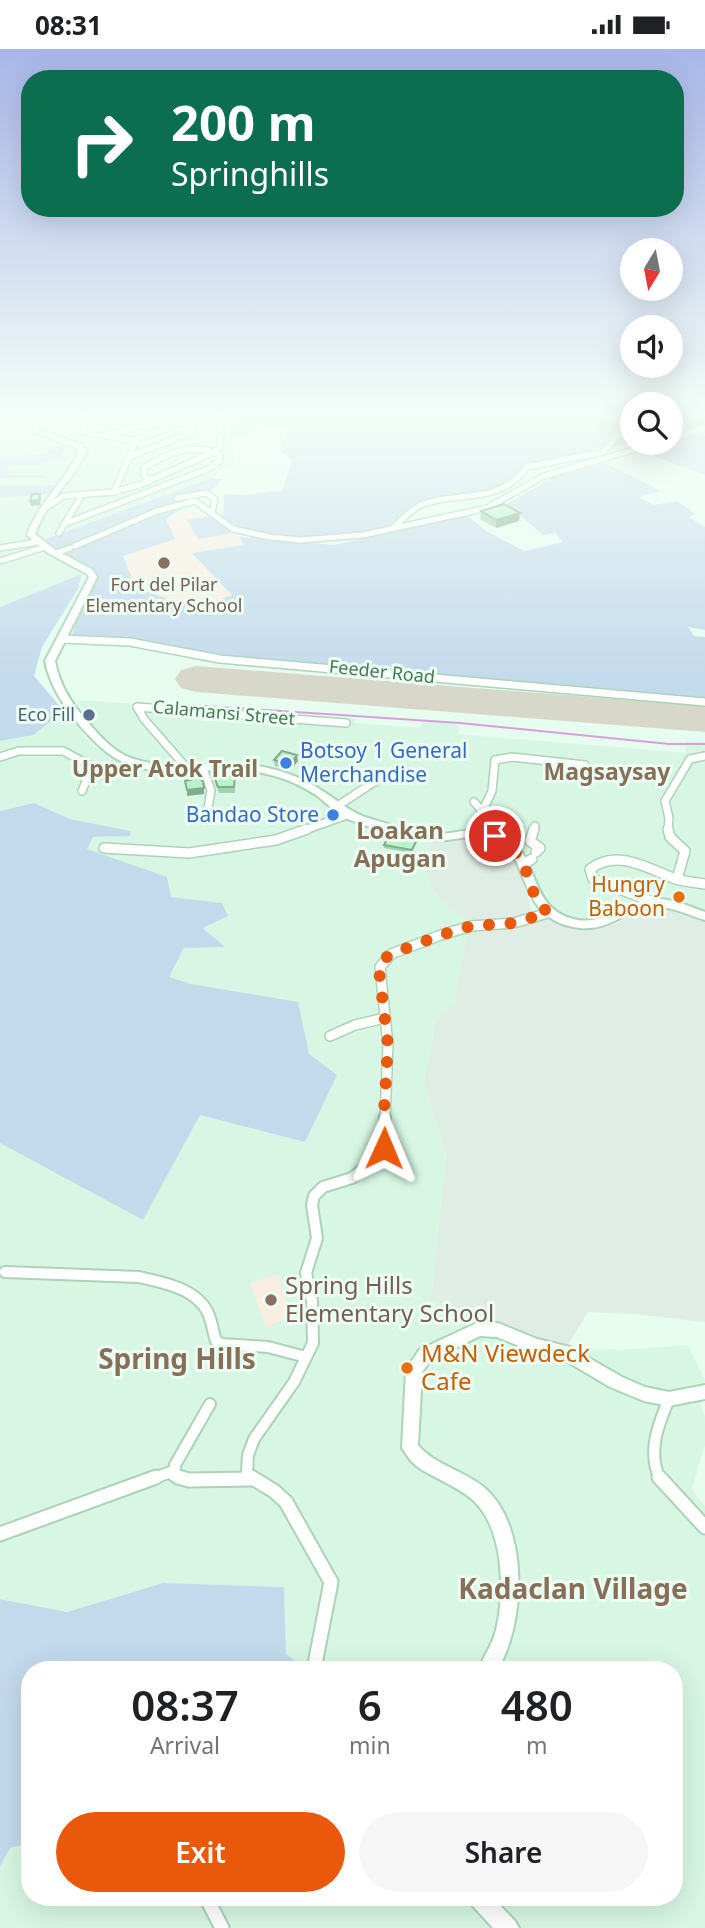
<!DOCTYPE html>
<html lang="en">
<head>
<meta charset="utf-8">
<style>
	body { margin:0; font-family:"Noto Sans",sans-serif; background:#f6f6f6; color:#202124; height:100vh; display:flex; flex-direction:column; font-size:26px; white-space:nowrap }
	* { box-sizing:border-box; margin:0 }
	p { font-size:23px; color:#757577 }
	.icon { flex:none; width:38px; height:38px; fill:none; stroke:currentColor; stroke-width:2; stroke-linecap:round; stroke-linejoin:round }
	.map { position:relative; flex:1; overflow:hidden }
	.panel { position:absolute; left:21px; top:1612px; width:662px; height:245px; display:flex; flex-direction:column; background:#fff; border-radius:28px; box-shadow:0 7px 28px #0002 }
	.panel>* { flex:none }
	.banner { position:absolute; left:21px; top:21px; width:663px; height:147px; border-radius:28px; box-shadow:0 7px 28px #0002; background:#0b6e4f; color:#fff; overflow:hidden }
	.needle { width:46px; rotate:190deg }
	.controls { position:absolute; left:620px; top:189px; display:grid; gap:14px }
	.controls a { display:grid; place-items:center; width:63px; height:63px; border-radius:50%; background:#fff; box-shadow:0 7px 28px #0002; font-size:35px }
	.pin { position:absolute; display:grid; place-items:center; width:60px; height:60px; color:#fff; margin:-30px; border:4px solid #fff; border-radius:50%; box-shadow:0 2px 7px #0007 }
	.me { position:absolute; width:77px; margin:-38px; rotate:1deg; stroke-linejoin:round; filter:drop-shadow(0 0 5px #0008) }
	.turn { display:flex; align-items:center; gap:24px; height:147px; padding:0 35px; font-size:32px }
	.turn .icon { width:91px; height:91px; stroke-width:2.5 }
	.turn b { display:block; font-size:49px; line-height:60px }
	.eta { display:flex; justify-content:space-evenly; align-items:center; height:119px; text-align:center }
	.eta b { font-size:42px; font-weight:600; line-height:49px }
	.button { display:flex; gap:14px; margin-top:auto; padding:14px 35px }
	.button a { flex:1; height:80px; border-radius:42px; background:#ea580c; color:#fff; font-size:28px; font-weight:600; line-height:80px; text-align:center }
	.button a+a { background:#f6f6f6; color:#202124 }
	.status { display:flex; justify-content:space-between; align-items:center; height:49px; padding:0 35px; background:#fff; direction:ltr }
	.status svg { height:19px; fill:currentColor }
	.map>svg:first-child { display:block }
	.residential { fill:#d7f7e4 }
	.industrial { fill:#e0ede4 }
	.education { fill:#faede2 }
	.green { fill:#c3daec }
	.lines { fill:none; stroke-linecap:round; stroke-linejoin:round }
	.stream { stroke:#da9fda; stroke-width:2 }
	.runway { fill:#d7d7ca; fill-rule:evenodd }
	.street-tunnel { stroke:#bfdcc8; stroke-width:5; stroke-dasharray:5 2.5; stroke-linecap:butt }
	.street-far4-casing { stroke:#add2b8; stroke-width:8 }
	.street-far3-casing { stroke:#add2b8; stroke-width:10 }
	.street-far2-casing { stroke:#add2b8; stroke-width:12 }
	.street-far1-casing { stroke:#add2b8; stroke-width:14 }
	.street-casing { stroke:#add2b8; stroke-width:17 }
	.secondary-casing { stroke:#abd5b7; stroke-width:4 }
	.street-far4 { stroke:#fff; stroke-width:5 }
	.street-far3 { stroke:#fff; stroke-width:7 }
	.street-far2 { stroke:#fff; stroke-width:9 }
	.street-far1 { stroke:#fff; stroke-width:10 }
	.street { stroke:#fff; stroke-width:13 }
	.secondary { fill:#fff; fill-rule:evenodd }
	.wall { fill:#a2d2ae }
	.shaded-wall { fill:#84ab8d }
	.building { fill:#bcf4ca; stroke:#84ab8d; stroke-width:2 }
	.route { stroke:#ea580c; stroke-width:12; stroke-dasharray:0 21.6 }
	.education-dot { fill:#8d6e63; stroke:#edfff5; stroke-width:2.5 }
	.service-dot { fill:#5c6f8a; stroke:#edfff5; stroke-width:2.5 }
	.shop-dot { fill:#3f7fe0; stroke:#edfff5; stroke-width:2.5 }
	.food-dot { fill:#e8710a; stroke:#edfff5; stroke-width:2.5 }
	.labels { text-anchor:middle; stroke-width:6; stroke-linejoin:round; paint-order:stroke }
	.far-education-label { font-size:18px; fill:#785e54; stroke:#edfff5 }
	.far-street-label { font-size:18px; fill:#497852; stroke:#edfff5 }
	.far-service-label { font-size:18px; fill:#4e5e75; stroke:#edfff5; text-anchor:end }
	.shop-label { font-size:21px; fill:#366cbe; stroke:#edfff5; text-anchor:start }
	.food-label { font-size:21px; fill:#c56008; stroke:#edfff5; text-anchor:end }
	.neighbourhood-label { font-size:23px; font-weight:bold; fill:#876f58; stroke:#edfff5 }
	.quarter-label { font-size:24px; font-weight:bold; fill:#876f58; stroke:#edfff5 }
	.near-education-label { font-size:24px; fill:#785e54; stroke:#edfff5; text-anchor:start }
	.near-food-label { font-size:24px; fill:#c56008; stroke:#edfff5; text-anchor:start }
	.near-neighbourhood-label { font-size:28px; font-weight:bold; fill:#876f58; stroke:#edfff5 }
</style>
</head>
<body>
<div class="status"><b>08:31</b><svg viewBox="0 0 49 12"><path d="M0 12V9h3v3zM5 12V6h3v6zM10 12V3h3v9zM15 12V0h3v12zM26 1h20v11H26zM47 4h2v5h-2z"/></svg></div>
<div class="map">
<svg width="705" height="1879" viewBox="0 0 705 1879">
	<rect width="100%" height="100%" fill="#e6fdf0"/>
	<g class="residential">
		<polygon points="8,366 34,366 32,379 79,400 81,404 59,436 0,437 0,429 13,428 25,424 8,426 8,420 13,416 42,416 44,412 58,411 64,399 41,406 0,407 0,369"/>
		<polygon points="39,366 195,366 198,376 209,377 213,366 236,366 234,413 211,429 41,492 34,486 53,445 73,430 89,402 85,396 41,383 38,377"/>
		<polygon points="50,445 26,486 37,498 80,520 82,525 0,558 0,449"/>
		<polygon points="78,651 356,670 355,674 395,677 420,679 423,673 442,673 455,675 460,678 458,685 469,686 686,704 685,692 705,693 705,865 655,851 593,872 573,870 544,855 526,811 496,785 425,784 356,766 325,744 259,718 222,714 134,713 93,686"/>
		<polygon points="64,662 93,696 124,716 148,720 237,720 260,723 309,742 345,769 433,791 423,811 426,821 456,862 466,871 468,881 454,955 436,971 424,1032 446,1106 431,1250 523,1289 566,1299 623,1301 688,1296 705,1331 700,1353 705,1368 705,1396 692,1440 705,1457 705,1879 0,1879 0,1818 10,1799 30,1794 30,1848 674,1848 674,1620 306,1620 286,1605 284,1538 163,1534 67,1563 0,1550 0,1094 143,1170 200,1066 305,1093 191,935 168,928 184,899 224,898 203,878 227,867 222,854 171,848 167,828 86,800 93,788 129,787 131,782 70,770 34,754 0,762 0,692 33,686"/>
	</g>
	<g class="industrial">
		<polygon points="481,789 496,795 511,807 521,824 532,863 498,871 466,871 442,852 432,839 423,811 433,791"/>
		<polygon points="650,859 666,860 705,872 705,1273 635,1265 588,1263 566,1299 523,1289 431,1250 446,1106 424,1032 436,971 454,955 468,881 544,869 584,881 615,875"/>
	</g>
	<g class="education">
		<polygon points="186,462 210,465 240,488 245,496 192,504 233,546 195,559 136,539 123,507 175,490 166,470"/>
		<polygon points="278,1225 291,1267 266,1278 250,1234"/>
	</g>
	<g class="green">
		<polygon points="236,366 632,366 632,394 526,416 512,434 500,438 460,449 420,455 387,478 357,484 315,490 241,480 223,468 224,445 245,446 283,441 292,411 278,400 291,379 254,376 248,387 236,386"/>
		<polygon points="670,366 705,366 705,376 670,387"/>
		<polygon points="699,384 705,387 705,426 640,402"/>
		<polygon points="63,395 70,398 64,400 58,411 44,412 43,416 13,416 8,420 8,426 46,426 43,429 0,429 0,407 41,406"/>
		<polygon points="606,414 661,442 639,448 654,456 677,452 696,465 689,468 705,478 705,581 688,578 694,587 705,588 705,655 315,617 213,612 146,596 85,591 72,586 76,574 74,574 97,527 94,522 41,492 211,429 222,430 214,439 166,470 175,490 123,507 136,539 196,559 232,546 192,504 244,496 240,488 334,496 468,467 486,482 524,502 563,493 555,484 543,486 507,455 555,427"/>
		<polygon points="59,436 50,445 0,449 0,437"/>
		<polygon points="210,467 232,484 198,490 187,471"/>
		<polygon points="82,525 78,540 42,598 34,627 64,662 33,686 0,692 0,558"/>
		<polygon points="34,754 70,770 131,782 130,787 93,788 87,800 167,828 171,848 222,854 228,867 203,879 225,898 184,899 169,928 191,935 298,953 309,1005 337,1026 305,1093 200,1066 143,1171 0,1094 0,762"/>
		<polygon points="163,1534 284,1538 286,1605 306,1620 30,1620 30,1794 10,1799 0,1818 0,1550 67,1563"/>
	</g>
	<g class="lines">
		<polyline class="stream" points="190,656 460,674 669,695 705,695"/>
		<polygon class="runway" points="196,617 705,657 705,683 196,643 181,639 175,630 181,621"/>
		<polyline class="street-tunnel" points="65,496 70,494"/>
		<defs>
			<g id="street-far4">
				<polyline points="89,366 81,381 83,383 136,392 114,443"/>
				<polyline points="59,369 60,366"/>
				<polyline points="66,369 67,366"/>
				<polyline points="96,380 126,366"/>
				<polyline points="106,386 161,372 193,376 192,381 185,386 131,407"/>
				<polyline points="670,390 705,379"/>
				<polyline points="135,391 166,380 165,373"/>
				<polyline points="214,403 220,398 222,366"/>
				<path d="M150,432L144,426V419C165,405 189,395 214,403"/>
				<polyline points="177,449 207,444 215,451 212,463"/>
				<polyline points="42,461 64,447 114,443 142,435 214,403"/>
				<polyline points="64,475 208,420 220,412 219,405 214,403"/>
				<path d="M393,479C402,471 411,460 423,455C462,441 498,457 527,418L603,403L632,372"/>
				<polyline points="59,484 82,446"/>
				<polyline points="75,497 157,462 195,452 233,480 269,488 300,491 363,486 487,459 544,427 657,394"/>
				<polyline points="0,499 37,493"/>
				<polyline points="56,504 70,499"/>
				<polyline points="0,512 45,498"/>
			</g>
			<g id="street-far3">
				<polyline points="61,590 130,593 220,610 705,653"/>
				<polyline points="0,708 19,702 63,702 93,718 121,722 141,716"/>
				<polyline points="185,717 144,670 137,658 346,674"/>
				<polyline points="202,717 211,741 208,759 215,767"/>
				<polyline points="352,722 376,733"/>
				<polyline points="82,742 88,727 110,725"/>
				<polyline points="474,753 481,761"/>
				<polyline points="336,758 380,729"/>
				<polyline points="302,782 347,766"/>
				<polyline points="473,782 492,742 495,711 512,708 585,716"/>
				<polyline points="533,782 535,777"/>
				<polyline points="668,782 669,769 665,752 690,710 705,707"/>
			</g>
			<g id="street-far2">
				<polyline points="534,780 530,792 540,799 536,803"/>
				<polyline points="668,780 670,788 685,802 677,830"/>
				<polyline points="472,784 474,780"/>
				<polyline points="104,799 189,804 276,791 307,780"/>
				<polyline points="525,814 532,810"/>
				<path d="M656,854L593,830L590,820C617,800 645,818 673,829C683,833 694,833 705,835"/>
				<polyline points="330,987 355,976 385,969"/>
				<polyline points="385,1070 388,996 380,918 391,905 441,886 471,877 513,874 548,864"/>
			</g>
			<g id="street-far1">
				<path d="M5,1223L139,1228C163,1233 197,1240 208,1264C212,1273 213,1283 216,1292L222,1295L268,1298L306,1308"/>
				<polyline points="152,1430 173,1422"/>
				<polyline points="185,1430 174,1427 175,1416 210,1355"/>
				<polyline points="253,1430 247,1424 248,1406 254,1390 294,1333 313,1294 312,1252 306,1224 317,1189 312,1156 314,1147 323,1138 352,1129 377,1109 384,1099 385,1068"/>
				<path d="M660,1430C647,1403 658,1376 669,1350"/>
			</g>
			<g id="street">
				<polyline points="178,1428 189,1431 252,1430"/>
				<polyline points="251,1428 274,1442 286,1453 331,1533 314,1620"/>
				<polyline points="659,1428 705,1478"/>
				<polyline points="0,1485 156,1428"/>
				<polyline points="206,1848 222,1879"/>
			</g>
			<g id="secondary">
				<path d="M32,366H39L37,377L39,381L82,395L87,402C72,432 46,453 35,485L54,500L93,521L97,528L55,612C59,635 71,654 87,672C98,685 110,699 126,707C166,725 222,708 268,719C286,723 305,730 321,741C339,752 350,764 371,770C392,776 415,784 438,785C457,785 477,776 496,783C543,800 524,857 573,870C603,878 625,852 654,850C671,849 689,857 705,863V871C688,866 672,857 654,858C624,860 609,885 573,878C511,865 534,797 486,788C470,785 454,792 438,791C410,790 376,781 350,771C337,766 327,754 316,746C301,736 284,729 267,725C219,712 158,735 115,709C101,700 91,689 80,677C64,658 50,637 45,612L89,528L87,525L48,504L27,486C38,454 65,433 79,402L76,399L34,383L31,377Z"/>
				<path d="M479,1273L498,1274L537,1290L570,1298L622,1328L645,1338L669,1343L705,1336V1350L669,1357L644,1352L610,1338L561,1309L536,1304L497,1288L480,1287L431,1311L422,1323L418,1396C437,1418 467,1422 487,1441C529,1481 525,1574 498,1620H479C484,1606 493,1595 496,1581C505,1543 504,1481 474,1452C459,1438 436,1430 419,1419L411,1412L402,1399L406,1321L419,1301Z"/>
				<polygon points="468,1848 492,1848 515,1872 519,1879 493,1879 471,1855"/>
			</g>
		</defs>
		<use href="#street-far4" class="street-far4-casing"/>
		<use href="#street-far3" class="street-far3-casing"/>
		<use href="#street-far2" class="street-far2-casing"/>
		<use href="#street-far1" class="street-far1-casing"/>
		<use href="#street" class="street-casing"/>
		<use href="#secondary" class="secondary-casing"/>
		<use href="#street-far4" class="street-far4"/>
		<use href="#street-far3" class="street-far3"/>
		<use href="#street-far2" class="street-far2"/>
		<use href="#street-far1" class="street-far1"/>
		<use href="#street" class="street"/>
		<use href="#secondary" class="secondary"/>
	</g>
	<g class="wall">
		<polygon points="481,462 520,464 519,472 496,479 480,470"/>
		<polygon points="274,711 298,712 290,721 275,717"/>
		<polygon points="235,727 235,744 219,744 216,736 215,730"/>
		<polygon points="417,793 411,804 384,799 384,796"/>
	</g>
	<g class="shaded-wall">
		<polygon points="40,445 41,450 40,456 31,457 30,452"/>
		<polygon points="520,464 519,472 496,479 496,471"/>
		<polygon points="297,706 298,712 290,721 290,715"/>
		<polygon points="204,739 204,745 187,747 187,741"/>
	</g>
	<g class="building">
		<polygon points="32,445 40,445 39,451 30,452"/>
		<polygon points="504,455 520,464 496,471 481,462"/>
		<polygon points="282,702 297,706 290,715 274,711"/>
		<polygon points="219,727 235,727 234,738 218,738 215,730"/>
		<polygon points="198,729 203,732 204,739 187,741 185,732"/>
		<polygon points="390,785 417,790 412,801 384,796"/>
	</g>
	<linearGradient id="sky" x2="0" y2="1"><stop stop-color="#a7b6e8"/><stop offset="0.58" stop-color="#f4fef8"/><stop offset="1" stop-color="#f4fef8" stop-opacity="0"/></linearGradient>
	<rect width="705" height="629" fill="url(#sky)"/>
	<g class="lines">
		<path class="route" d="M384,1099L386,1083L384,1062L388,996L379,922L383,911L391,905L441,886L471,877L513,874L548,864C519,835 538,812 495,787"/>
	</g>
	<g class="education-dot">
		<circle cx="164" cy="514" r="7"/>
		<circle cx="271" cy="1251" r="7"/>
	</g>
	<circle class="service-dot" cx="89" cy="666" r="7"/>
	<g class="shop-dot">
		<circle cx="286" cy="714" r="7"/>
		<circle cx="333" cy="766" r="7"/>
	</g>
	<g class="food-dot">
		<circle cx="679" cy="848" r="7"/>
		<circle cx="407" cy="1319" r="7"/>
	</g>
	<g class="labels">
		<g class="far-education-label">
			<text x="164" y="542">Fort del Pilar<tspan x="164" dy="21">Elementary School</tspan></text>
		</g>
		<g class="far-street-label">
			<text transform="translate(382 623) rotate(6)" y="6">Feeder Road</text>
			<text transform="translate(224 664) rotate(5)" y="6">Calamansi Street</text>
		</g>
		<g class="far-service-label">
			<text x="75" y="672">Eco Fill</text>
		</g>
		<g class="shop-label">
			<text x="300" y="709">Botsoy 1 General<tspan x="300" dy="24">Merchandise</tspan></text>
			<text x="319" y="773" text-anchor="end">Bandao Store</text>
		</g>
		<g class="food-label">
			<text x="665" y="843">Hungry<tspan x="665" dy="24">Baboon</tspan></text>
		</g>
		<g class="neighbourhood-label">
			<text x="165" y="728">Upper Atok Trail</text>
			<text x="607" y="731">Magsaysay</text>
		</g>
		<g class="quarter-label">
			<text x="400" y="790">Loakan<tspan x="400" dy="28">Apugan</tspan></text>
		</g>
		<g class="near-education-label">
			<text x="285" y="1245">Spring Hills<tspan x="285" dy="28">Elementary School</tspan></text>
		</g>
		<g class="near-food-label">
			<text x="421" y="1313">M&amp;N Viewdeck<tspan x="421" dy="28">Cafe</tspan></text>
		</g>
		<g class="near-neighbourhood-label">
			<text x="177" y="1320">Spring Hills</text>
			<text x="573" y="1550">Kadaclan Village</text>
		</g>
	</g>
</svg>
<div class="controls">
<a><svg class="needle" viewBox="-14 -14 28 28"><path d="M0-13l5 13h-10z" fill="#e53935"/><path d="M0 13l5-13h-10z" fill="#757577"/></svg></a>
<a><svg class="icon" aria-label="sound" viewBox="0 0 24 24"><path d="M4 9h4l5-4v14l-5-4H4zM17 9q2 3 0 6"/></svg></a>
<a><svg class="icon" aria-label="search" viewBox="0 0 24 24"><circle cx="10" cy="10" r="6"/><path d="M15 15l6 6"/></svg></a>
</div>
<div class="pin" style="left:495px;top:787px;background:#d93025"><svg class="icon" aria-label="arrive" viewBox="0 0 24 24"><path d="M6 21V4h12l-3 4 3 4H6"/></svg></div>
<svg class="me" style="left:384px;top:1099px" viewBox="-20 -20 40 40"><path d="M0-17L14 15 0 8-14 15z" fill="#ea580c" stroke="#fff" stroke-width="4"/></svg>
<div class="banner">
<div class="turn"><svg class="icon" aria-label="right" viewBox="0 0 24 24"><path d="M7 20v-9h11M14 6l5 5-5 5"/></svg><div><b>200 m</b>Springhills</div></div>
</div>
<section class="panel">
<div class="eta">
<div><b>08:37</b><p>Arrival</p></div>
<div><b>6</b><p>min</p></div>
<div><b>480</b><p>m</p></div>
</div>
<div class="button"><a>Exit</a><a>Share</a></div>
</section>
</div>
</body>
</html>
